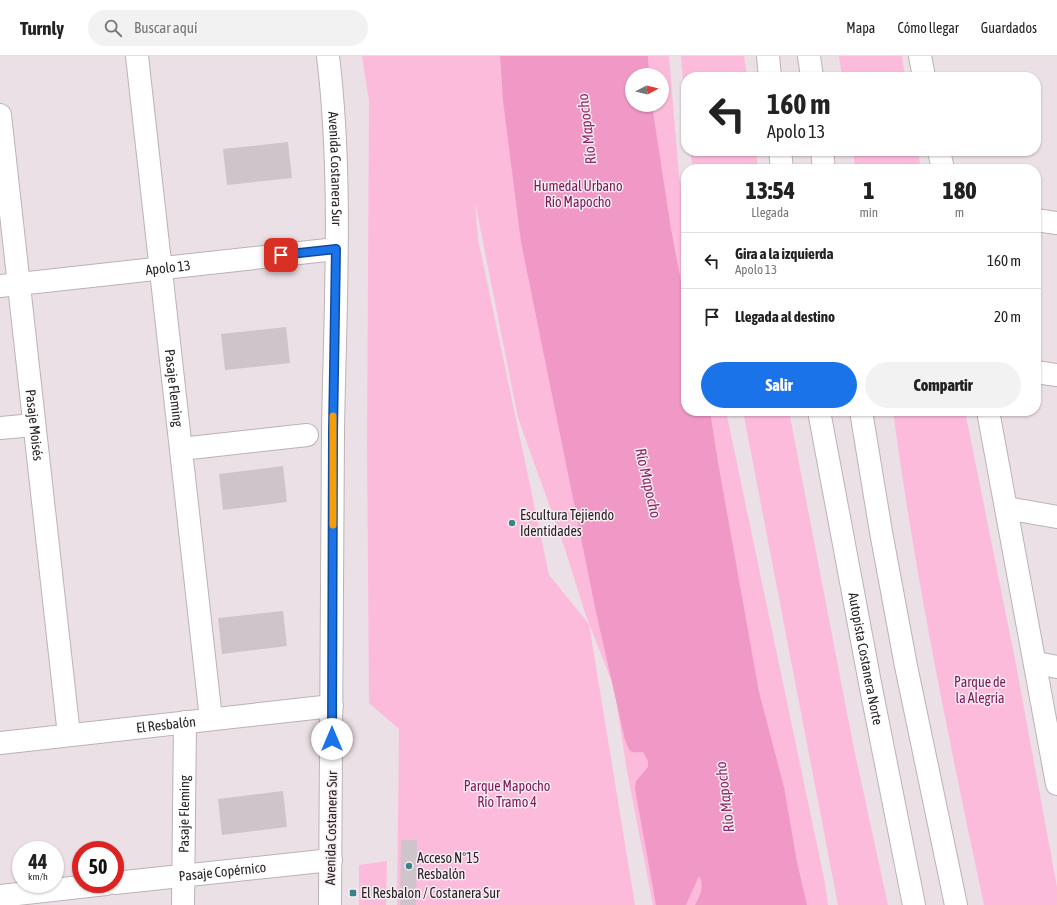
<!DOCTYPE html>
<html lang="es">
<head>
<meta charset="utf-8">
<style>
	body { margin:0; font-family:"Asap Condensed",sans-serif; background:#f2f2f2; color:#222; height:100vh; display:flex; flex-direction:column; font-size:15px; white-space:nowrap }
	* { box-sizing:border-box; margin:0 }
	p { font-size:13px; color:#767676 }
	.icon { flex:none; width:22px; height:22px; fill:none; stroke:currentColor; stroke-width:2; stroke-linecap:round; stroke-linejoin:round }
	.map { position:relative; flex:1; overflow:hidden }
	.details { position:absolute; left:681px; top:108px; width:360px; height:252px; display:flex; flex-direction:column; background:#fff; border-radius:16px; box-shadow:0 1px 3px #0004 }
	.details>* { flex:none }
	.banner { position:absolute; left:681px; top:16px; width:360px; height:84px; border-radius:16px; box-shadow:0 1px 3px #0004; background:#fff; color:#222; overflow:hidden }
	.needle { width:26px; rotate:83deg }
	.controls { position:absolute; left:625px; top:12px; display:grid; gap:8px }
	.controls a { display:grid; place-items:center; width:44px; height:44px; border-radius:50%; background:#fff; box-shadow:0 1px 3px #0004; font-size:20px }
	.speed { position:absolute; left:12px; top:785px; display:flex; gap:8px; font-size:20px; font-weight:700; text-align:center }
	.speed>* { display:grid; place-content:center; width:52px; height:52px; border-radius:50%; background:#fff; box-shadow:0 1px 3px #0004; line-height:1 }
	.speed small { font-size:10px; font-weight:400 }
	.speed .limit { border:6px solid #d22; background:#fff; color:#111 }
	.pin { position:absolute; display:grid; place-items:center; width:34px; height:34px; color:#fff; margin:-17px; border-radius:8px; box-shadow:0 2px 6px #0006 }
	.me { position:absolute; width:44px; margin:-22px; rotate:0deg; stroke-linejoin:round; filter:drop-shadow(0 0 3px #0008) }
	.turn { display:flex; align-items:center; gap:14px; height:84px; padding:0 20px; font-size:18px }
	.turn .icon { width:52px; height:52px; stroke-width:2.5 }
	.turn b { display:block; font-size:28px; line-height:34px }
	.eta { display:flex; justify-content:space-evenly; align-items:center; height:68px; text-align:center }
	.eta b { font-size:24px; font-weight:800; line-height:28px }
	.primary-button { display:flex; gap:8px; margin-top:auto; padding:8px 20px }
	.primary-button a { flex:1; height:46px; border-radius:24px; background:#1a73e8; color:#fff; font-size:16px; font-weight:800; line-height:46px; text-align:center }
	.primary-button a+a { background:#f2f2f2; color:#222 }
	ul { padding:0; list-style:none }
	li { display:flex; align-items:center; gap:12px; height:56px; padding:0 20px; border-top:1px solid #e0e0e0 }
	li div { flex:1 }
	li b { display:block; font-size:15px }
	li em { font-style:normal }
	header { display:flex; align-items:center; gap:24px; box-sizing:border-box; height:56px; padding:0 20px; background:#fff; border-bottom:1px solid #e0e0e0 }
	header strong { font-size:19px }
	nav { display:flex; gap:22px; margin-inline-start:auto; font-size:14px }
	.search { width:280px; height:36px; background:#f2f2f2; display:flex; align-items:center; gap:10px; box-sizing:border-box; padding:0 14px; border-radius:22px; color:#767676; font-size:15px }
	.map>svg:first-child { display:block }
	.green { fill:#fdbbdc; fill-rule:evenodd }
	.water { fill:#f199c6 }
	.building { fill:#cfc4c9 }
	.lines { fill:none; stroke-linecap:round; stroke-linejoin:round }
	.minor-casing { stroke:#bcb2b6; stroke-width:24 }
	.major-casing { stroke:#bcb2b6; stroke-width:24 }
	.highway-casing { stroke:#bcb2b6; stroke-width:24 }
	.minor { stroke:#fff; stroke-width:22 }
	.major { stroke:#fff; stroke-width:22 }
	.highway { stroke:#fff; stroke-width:22 }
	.route-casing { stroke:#114b97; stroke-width:10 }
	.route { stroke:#1a73e8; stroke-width:7 }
	.slow { stroke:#f59e0b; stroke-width:7 }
	.poi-dot { fill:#3b8486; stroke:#f8edf2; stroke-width:1.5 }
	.labels { text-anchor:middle; stroke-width:3; stroke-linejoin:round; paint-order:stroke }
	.street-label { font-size:14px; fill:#282426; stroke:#f8edf2 }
	.park-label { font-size:14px; fill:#7d1857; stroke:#f8edf2 }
	.poi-label { font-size:14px; fill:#282426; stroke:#f8edf2; text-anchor:start }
	.water-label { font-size:15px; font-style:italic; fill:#8c2864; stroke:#f8edf2 }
</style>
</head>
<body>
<header>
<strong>Turnly</strong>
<div class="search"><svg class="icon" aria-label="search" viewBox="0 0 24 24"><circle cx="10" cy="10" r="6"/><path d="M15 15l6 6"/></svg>Buscar aquí</div>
<nav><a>Mapa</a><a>Cómo llegar</a><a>Guardados</a></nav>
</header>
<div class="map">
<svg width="1057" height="849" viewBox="0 0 1057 849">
	<rect width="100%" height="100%" fill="#ebe0e5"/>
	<g class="green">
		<path d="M362,0H462L463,15L462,0H669L679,120L686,156V355H726L825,827L828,849H653L627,715L614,631L586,560L564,490L518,362L475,146L478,183L549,519L589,568L635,849H397L399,673L369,647L367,389L369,45ZM632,19H662V49H632Z"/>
		<polygon points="681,0 744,0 747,21 686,21 686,67"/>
		<polygon points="839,0 902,0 905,21 842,21"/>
		<polygon points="690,95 756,95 758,113 693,113"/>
		<polygon points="853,95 918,95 921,113 855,113"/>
		<polygon points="743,355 789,355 853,688 888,849 838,849"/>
		<path d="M893,355H965L1015,603L1057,831V849H984C949,685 915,521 893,355Z"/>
		<polygon points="387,805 386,849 359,849 359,809"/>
	</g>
	<path class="water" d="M500,0H648L649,19H632V49H652L671,173L686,251V355H710L718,406L759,636L784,731L797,806L807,849H695C700,840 705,829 699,820L686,849H656L635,733L636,725L648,711V705L643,696C630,697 630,697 625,684L596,556L521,186L503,45Z"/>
	<g class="building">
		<polygon points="288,86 292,122 227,129 223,93"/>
		<polygon points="286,271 290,307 225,314 221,278"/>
		<polygon points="283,410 287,446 223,454 219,418"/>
		<polygon points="283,555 287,590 222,598 218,562"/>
		<polygon points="283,735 287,771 222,779 218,743"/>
		<polygon points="401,784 417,784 416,849 400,849"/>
	</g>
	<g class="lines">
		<defs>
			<g id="minor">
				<path id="s1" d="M137,0L211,663"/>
				<polyline points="920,0 924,21"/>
				<path id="s2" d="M0,59L69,679"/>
				<polyline points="939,95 943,113"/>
				<polyline points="1036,164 1057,167"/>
				<path id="s3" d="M0,230L336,193"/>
				<polyline points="1036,316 1057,319"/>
				<polyline points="988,355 1057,728"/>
				<polyline points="0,372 34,369"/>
				<polyline points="181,393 307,379"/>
				<polyline points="1006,452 1057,461"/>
				<polyline points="1036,607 1057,611"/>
				<path id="s4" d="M0,687L332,650"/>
				<path id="s5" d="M115,827L331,804"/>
				<polyline points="0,840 106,828"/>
				<path id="s6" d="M183,849L185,666"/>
			</g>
			<g id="major">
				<path id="s7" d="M328,0C343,124 335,250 333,375C331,533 332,691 330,849"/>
			</g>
			<g id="highway">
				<polyline points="768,0 770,21"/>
				<polyline points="809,0 812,21"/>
				<polyline points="780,95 782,113"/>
				<polyline points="822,95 824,113"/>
				<path id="s8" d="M819,355L870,627L914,849"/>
				<polyline points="861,355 881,476 906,610 956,849"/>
			</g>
		</defs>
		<use href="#minor" class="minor-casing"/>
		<use href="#major" class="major-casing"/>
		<use href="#highway" class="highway-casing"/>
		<use href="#minor" class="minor"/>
		<use href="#major" class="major"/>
		<use href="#highway" class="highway"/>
	</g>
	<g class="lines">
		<defs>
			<polyline id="route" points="281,199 336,193 333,376 332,683"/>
		</defs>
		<use href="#route" class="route-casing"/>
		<use href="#route" class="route"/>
		<polyline class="slow" points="333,469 333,360"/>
	</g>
	<g class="poi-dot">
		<circle cx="512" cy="467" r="4"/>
		<circle cx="409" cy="810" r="4"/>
		<rect x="349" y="833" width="8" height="8" rx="2"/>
	</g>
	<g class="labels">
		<g class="street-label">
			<text dy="5" stroke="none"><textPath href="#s7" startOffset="113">Avenida Costanera Sur</textPath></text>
			<text dy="5" stroke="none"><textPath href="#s3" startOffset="169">Apolo 13</textPath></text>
			<text dy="5" stroke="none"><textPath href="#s1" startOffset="334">Pasaje Fleming</textPath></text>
			<text dy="5" stroke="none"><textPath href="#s2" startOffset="312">Pasaje Moisés</textPath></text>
			<text dy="5" stroke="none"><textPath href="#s8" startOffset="252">Autopista Costanera Norte</textPath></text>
			<text dy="5" stroke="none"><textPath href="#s4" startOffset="167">El Resbalón</textPath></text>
			<text dy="5" stroke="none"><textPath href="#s6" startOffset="91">Pasaje Fleming</textPath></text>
			<text transform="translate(331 772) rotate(-89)" y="5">Avenida Costanera Sur</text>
			<text dy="5" stroke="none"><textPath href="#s5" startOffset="108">Pasaje Copérnico</textPath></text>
		</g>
		<g class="park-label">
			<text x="578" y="135">Humedal Urbano<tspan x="578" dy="16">Río Mapocho</tspan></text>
			<text x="980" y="631">Parque de<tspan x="980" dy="16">la Alegría</tspan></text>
			<text x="507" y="735">Parque Mapocho<tspan x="507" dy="16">Río Tramo 4</tspan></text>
		</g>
		<g class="poi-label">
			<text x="520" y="464">Escultura Tejiendo<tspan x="520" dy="16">Identidades</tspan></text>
			<text x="417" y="807">Acceso N°15<tspan x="417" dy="16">Resbalón</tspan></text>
			<text x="361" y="842">El Resbalon / Costanera Sur</text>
		</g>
		<g class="water-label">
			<text transform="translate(587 73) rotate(-97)" y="5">Río Mapocho</text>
			<text transform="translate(648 427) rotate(77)" y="5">Río Mapocho</text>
			<text transform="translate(725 741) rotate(-97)" y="5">Río Mapocho</text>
		</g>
	</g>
</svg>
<div class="controls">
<a><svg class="needle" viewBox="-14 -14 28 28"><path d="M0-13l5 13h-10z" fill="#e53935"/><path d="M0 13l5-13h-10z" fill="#767676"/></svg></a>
</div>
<div class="speed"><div>44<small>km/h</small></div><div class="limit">50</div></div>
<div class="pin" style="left:281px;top:199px;background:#d93025"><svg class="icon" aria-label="arrive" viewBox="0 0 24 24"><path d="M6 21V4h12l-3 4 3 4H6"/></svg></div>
<svg class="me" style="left:332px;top:683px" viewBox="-20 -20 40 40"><circle r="19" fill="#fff"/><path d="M0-13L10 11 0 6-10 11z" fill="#1a73e8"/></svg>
<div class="banner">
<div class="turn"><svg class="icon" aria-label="left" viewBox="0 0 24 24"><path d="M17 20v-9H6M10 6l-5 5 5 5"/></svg><div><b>160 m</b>Apolo 13</div></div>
</div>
<section class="details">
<div class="eta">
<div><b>13:54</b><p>Llegada</p></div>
<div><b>1</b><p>min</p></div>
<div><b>180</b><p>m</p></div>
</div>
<ul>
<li><svg class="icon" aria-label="left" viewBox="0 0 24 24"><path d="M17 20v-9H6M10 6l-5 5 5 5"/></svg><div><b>Gira a la izquierda</b><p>Apolo 13</p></div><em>160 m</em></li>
<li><svg class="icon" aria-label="arrive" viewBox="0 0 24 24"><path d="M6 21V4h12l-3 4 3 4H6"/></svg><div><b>Llegada al destino</b></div><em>20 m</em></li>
</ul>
<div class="primary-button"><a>Salir</a><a>Compartir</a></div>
</section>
</div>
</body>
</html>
